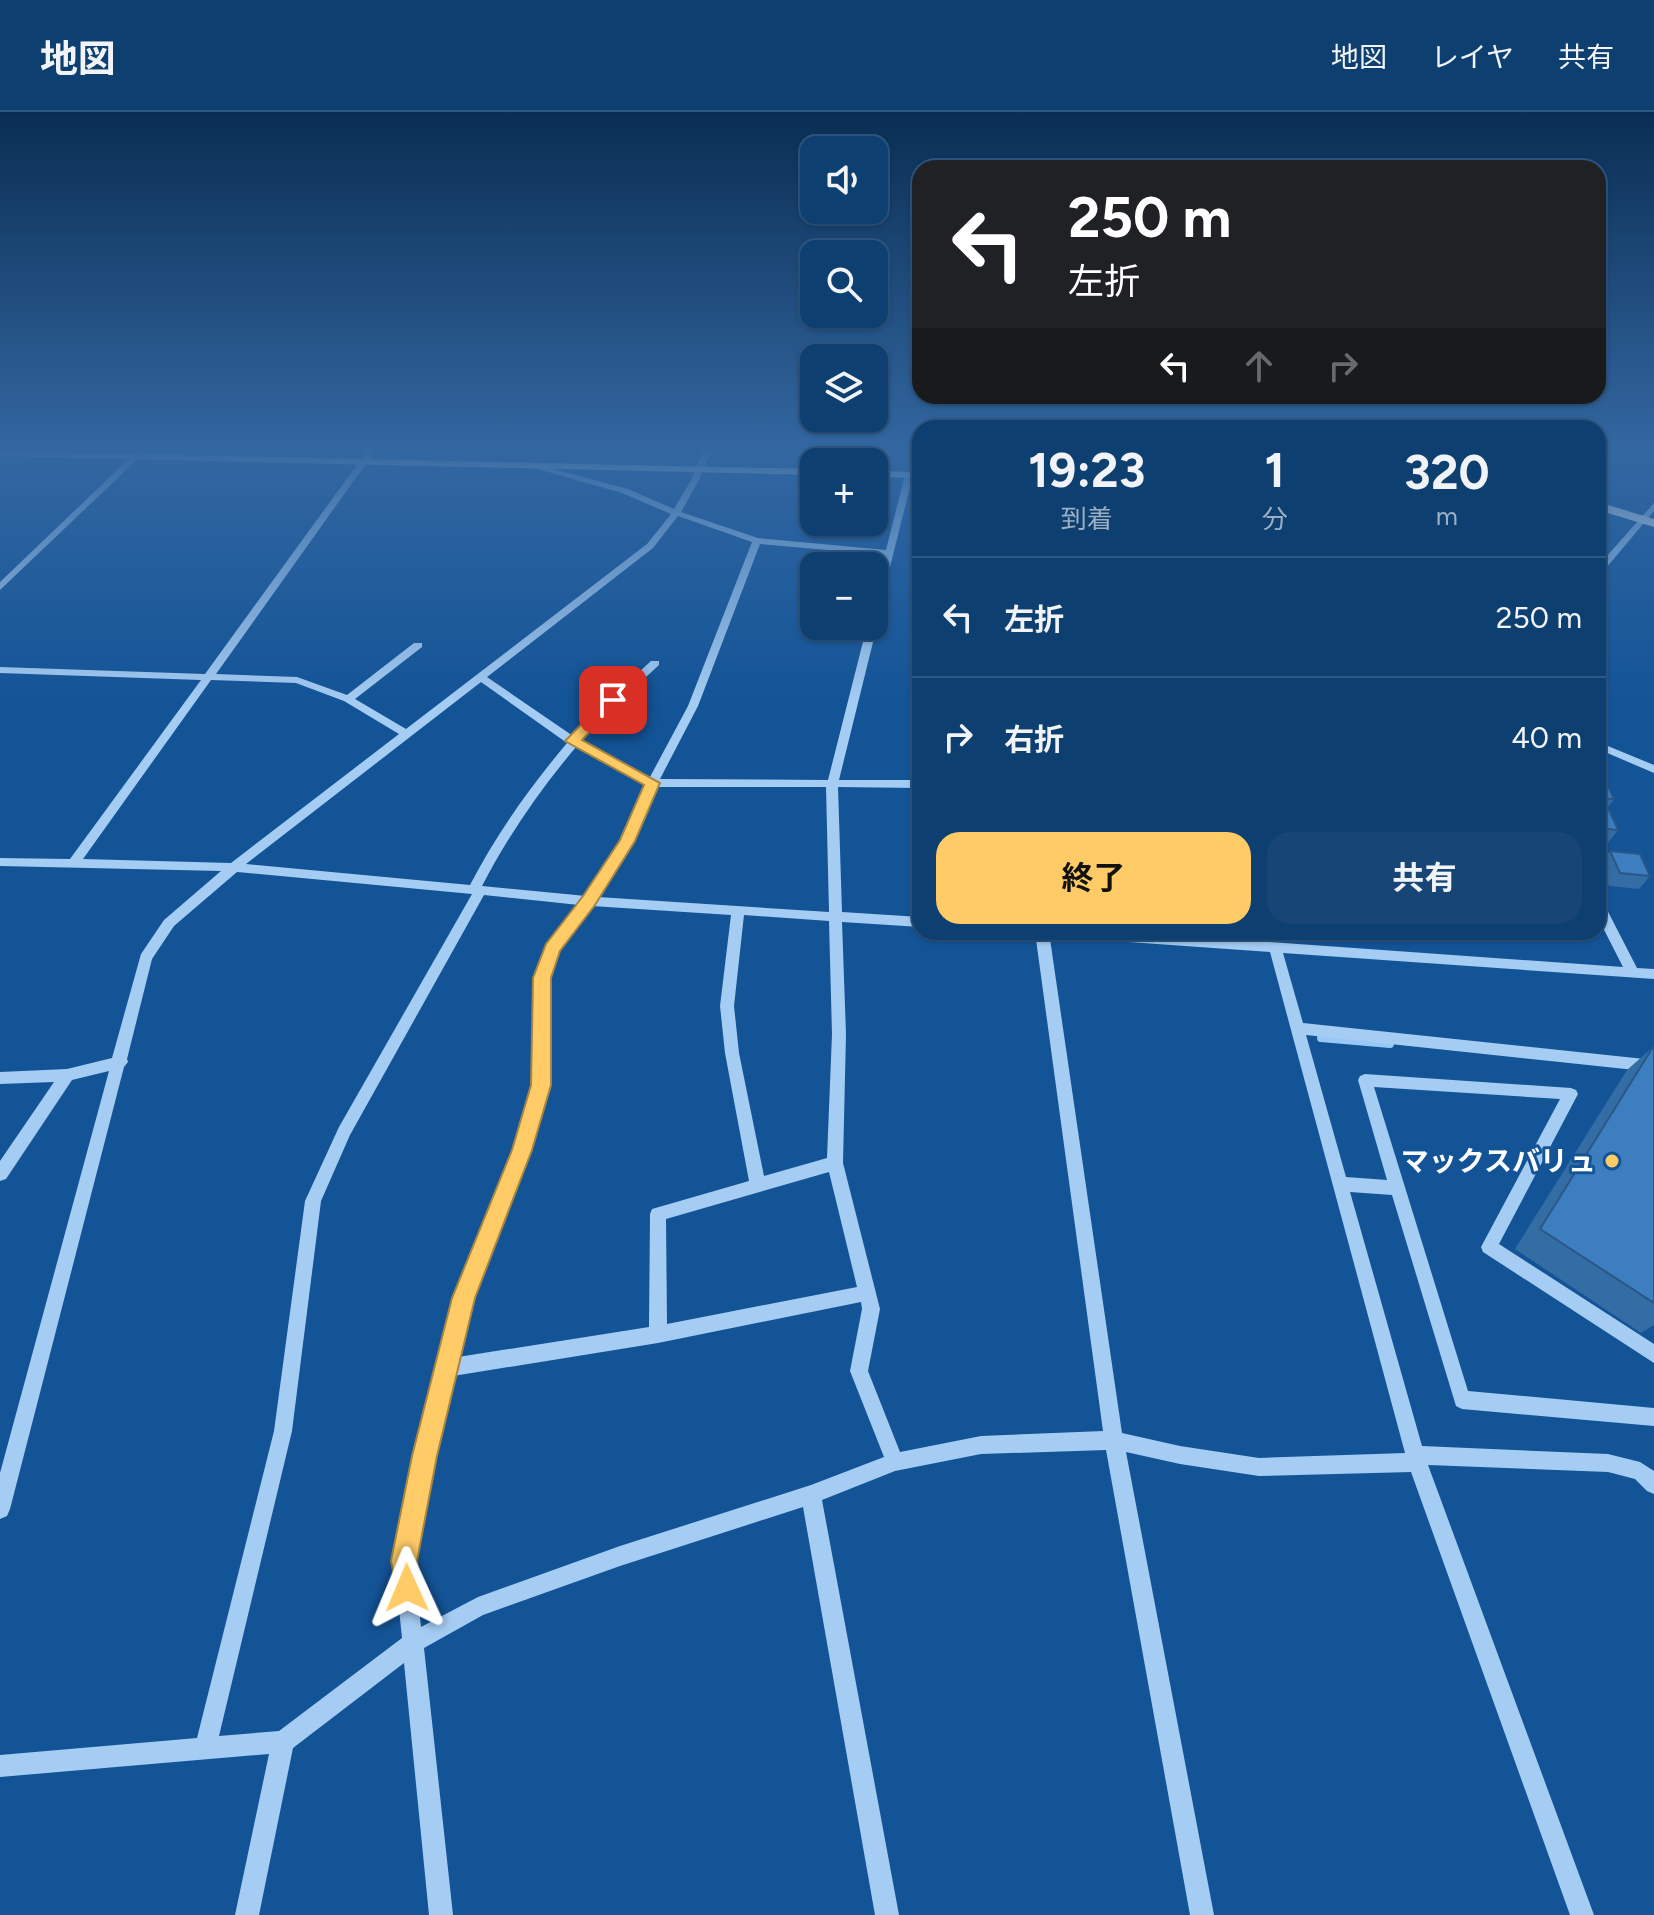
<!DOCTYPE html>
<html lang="ja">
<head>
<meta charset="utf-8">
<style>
	body { margin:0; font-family:Figtree,"Noto Sans JP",sans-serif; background:#174676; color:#f1f3f6; height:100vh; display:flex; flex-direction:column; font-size:30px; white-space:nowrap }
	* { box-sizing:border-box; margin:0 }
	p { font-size:26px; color:#9bafc3 }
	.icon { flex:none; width:44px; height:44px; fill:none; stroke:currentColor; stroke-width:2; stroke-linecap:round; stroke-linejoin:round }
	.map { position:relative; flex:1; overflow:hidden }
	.details { position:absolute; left:912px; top:308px; width:694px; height:520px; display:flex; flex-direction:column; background:#0e3f71; border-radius:24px; box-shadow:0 2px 6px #0004,0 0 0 2px #2e5884 }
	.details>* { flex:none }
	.hud { position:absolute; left:912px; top:48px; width:694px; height:244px; border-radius:24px; box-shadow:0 2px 6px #0004,0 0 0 2px #2e5884; background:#202124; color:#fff; overflow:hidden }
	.tools { position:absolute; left:800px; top:24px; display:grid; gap:16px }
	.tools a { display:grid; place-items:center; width:88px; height:88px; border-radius:16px; background:#0e3f71; box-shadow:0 2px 6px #0004,0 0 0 2px #2e5884; font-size:40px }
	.pin { position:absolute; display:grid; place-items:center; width:68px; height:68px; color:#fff; margin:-34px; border-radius:16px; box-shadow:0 4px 12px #0006 }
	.me { position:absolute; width:88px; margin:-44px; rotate:359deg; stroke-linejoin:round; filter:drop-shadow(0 0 6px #0008) }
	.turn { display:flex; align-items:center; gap:28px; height:168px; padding:0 24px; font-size:36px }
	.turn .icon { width:104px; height:104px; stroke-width:2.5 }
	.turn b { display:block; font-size:56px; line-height:68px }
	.lanes { display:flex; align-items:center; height:76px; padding:0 24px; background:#0003; justify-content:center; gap:40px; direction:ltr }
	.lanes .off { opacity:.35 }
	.eta { display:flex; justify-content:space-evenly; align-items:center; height:136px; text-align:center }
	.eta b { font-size:48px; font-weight:700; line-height:56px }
	.button { display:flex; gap:16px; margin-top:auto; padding:16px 24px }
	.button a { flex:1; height:92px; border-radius:24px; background:#ffcb66; color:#111; font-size:32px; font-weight:700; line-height:92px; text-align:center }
	.button a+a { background:#174676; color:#f1f3f6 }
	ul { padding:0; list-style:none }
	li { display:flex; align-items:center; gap:24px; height:120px; padding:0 24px; border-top:2px solid #2e5884 }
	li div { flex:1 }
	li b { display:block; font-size:30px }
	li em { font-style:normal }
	header { display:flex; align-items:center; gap:48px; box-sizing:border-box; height:112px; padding:0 40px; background:#0e3f71; border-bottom:2px solid #2e5884 }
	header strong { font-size:38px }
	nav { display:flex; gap:44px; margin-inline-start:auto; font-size:28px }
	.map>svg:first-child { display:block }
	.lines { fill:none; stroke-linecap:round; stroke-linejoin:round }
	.stream { stroke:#97c8f6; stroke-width:8 }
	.minor { fill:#a5ccf3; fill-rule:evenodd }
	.major { fill:#f0f7ff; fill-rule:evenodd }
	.wall { fill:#346ca4 }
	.building { fill:#3c7ebf; stroke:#2a5886; stroke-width:2 }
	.route { fill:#ffcb66; stroke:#a68442; stroke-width:2 }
	.poi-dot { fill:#ffcb66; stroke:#135497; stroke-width:3 }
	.labels { text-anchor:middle; stroke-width:6; stroke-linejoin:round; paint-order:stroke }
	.poi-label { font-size:28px; font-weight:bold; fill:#fff; stroke:#135497; text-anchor:end }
</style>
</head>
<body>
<header>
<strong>地図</strong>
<nav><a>地図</a><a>レイヤ</a><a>共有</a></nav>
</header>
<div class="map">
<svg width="1654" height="1803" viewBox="0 0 1654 1803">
	<rect width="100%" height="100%" fill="#135497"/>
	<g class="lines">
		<polyline class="stream" points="1321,926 1390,932"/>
		<g class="minor">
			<polygon points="137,339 146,339 0,478 0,470"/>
			<path d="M367,339H375L216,562L297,565L347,583L414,531H422V535L355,587L406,617L647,432L671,402L622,381L527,354V350L628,377L674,397L691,368L703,339H711L699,368L681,400L758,426L886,438L905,363L909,361L913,363L877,507L874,508V486L885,443L760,432L698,594L660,667L828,668L867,514L875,512L877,514L839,668H920V676L838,675L842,800L920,805V815L842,810L846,922L843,1051L880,1197L868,1259L900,1340L981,1324L1103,1319L1035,820H1049L1122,1321L1180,1334L1259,1346L1405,1341L1270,840L1058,825L1051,820H1127L1623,855L1598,806V788L1603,790L1637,856L1654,857V867L1283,841L1303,911L1654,948V960L1306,923L1346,1065L1387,1068L1358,968L1360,964L1365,962L1571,976L1576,978L1578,982L1499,1132L1654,1232V1251L1483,1140L1481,1135L1560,987L1374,975L1468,1279L1654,1296V1314L1462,1297L1456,1294L1392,1083L1350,1080L1422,1334L1608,1342L1640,1350L1654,1359V1382L1647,1379L1635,1367L1608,1360L1428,1353L1594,1803H1570L1411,1360L1259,1364L1180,1352L1126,1340L1214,1803H1190L1106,1338L981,1342L895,1359L822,1388L899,1803H875L803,1395L620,1454L483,1503L424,1536L453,1803H429L404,1551L293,1636L259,1803H235L269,1642L0,1665V1643L197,1626L274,1319L305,1089L339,1015L472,782L237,760L174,814L152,847L127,947L128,950L124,955L10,1397L7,1404L0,1407V1361L109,959L72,968L6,1067L0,1069V1049L54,970L0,972V960L67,957L112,946L141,842L164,808L221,759L0,754V746L70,747L201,568L0,561V555L205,562ZM678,404L752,430L688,594L650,665L581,629L607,601L659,553V549H651L599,597L573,624L487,565L653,436ZM211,568L296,571L344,589L399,622L231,751L83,747ZM481,570L567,631C530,675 497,721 470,773L246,752ZM576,635L646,672L622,728L586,784L482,774C508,724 539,679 576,635ZM656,675H826L829,800L598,785L634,729ZM484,783L579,793L547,833L535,866L534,973L514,1038L455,1186L415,1344L394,1449L402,1526L279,1619L219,1624L292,1319L321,1089L350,1023ZM592,794L731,803L720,894L725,941L749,1069L652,1097L650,1102L649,1215L458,1245L473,1186L530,1038L548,973L549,866L558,839ZM744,803L829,809L832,922L827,1046L764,1064L739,941L734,894ZM829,1060L857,1175L667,1212L666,1107ZM861,1190L862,1197L850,1259L884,1345L811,1373L620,1434L478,1485L421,1515L414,1449L433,1344L453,1264L658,1231Z"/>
			<polygon points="1654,391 1654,399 1601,462 1598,463 1598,454"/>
			<polygon points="1598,630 1654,653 1654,661 1598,637"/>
		</g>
		<g class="major">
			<polygon points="0,339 814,357 814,363 0,344"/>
			<polygon points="874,359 920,360 920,366 874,365"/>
			<polygon points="1598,390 1654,407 1654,415 1598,398"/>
		</g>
	</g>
	<g class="wall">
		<polygon points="799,339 870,339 869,343"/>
		<polygon points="898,339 920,339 920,351 898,350"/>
		<polygon points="1598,668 1614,687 1606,698 1618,718 1608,731 1598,730"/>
		<polygon points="1610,739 1650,764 1639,777 1609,774 1600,752"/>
		<polygon points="1653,935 1654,935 1654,1213 1641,1221 1515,1137 1627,958"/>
	</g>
	<g class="building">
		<polygon points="1598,668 1605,668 1614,687 1598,686"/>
		<polygon points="1598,697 1609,698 1618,718 1598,716"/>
		<polygon points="1610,739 1640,742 1650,764 1620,761"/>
		<polygon points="1653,935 1654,935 1654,1191 1540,1117"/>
	</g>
	<linearGradient id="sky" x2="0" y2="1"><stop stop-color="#0a2e53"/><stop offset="0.57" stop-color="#3367a1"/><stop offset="1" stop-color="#3367a1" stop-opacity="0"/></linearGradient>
	<rect width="1654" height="591" fill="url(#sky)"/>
	<polygon class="route" points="613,584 620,588 618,591 582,628 660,671 635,729 595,793 560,839 551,866 551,973 532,1038 475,1186 437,1344 417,1449 420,1476 416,1485 407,1489 398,1485 391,1449 412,1344 452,1186 512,1038 531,973 533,866 546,832 583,784 620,728 644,673 565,629 608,585"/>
	<circle class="poi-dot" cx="1612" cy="1049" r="8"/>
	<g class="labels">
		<g class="poi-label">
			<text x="1596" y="1059">マックスバリュ</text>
		</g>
	</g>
</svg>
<div class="tools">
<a><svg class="icon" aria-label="sound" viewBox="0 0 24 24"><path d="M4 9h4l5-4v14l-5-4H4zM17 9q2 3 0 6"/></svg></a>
<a><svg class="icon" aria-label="search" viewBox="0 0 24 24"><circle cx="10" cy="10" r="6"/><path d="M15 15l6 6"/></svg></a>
<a><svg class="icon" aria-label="layers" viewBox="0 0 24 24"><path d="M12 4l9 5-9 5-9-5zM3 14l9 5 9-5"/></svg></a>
<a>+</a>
<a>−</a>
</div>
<div class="pin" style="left:613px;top:588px;background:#d93025"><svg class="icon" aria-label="arrive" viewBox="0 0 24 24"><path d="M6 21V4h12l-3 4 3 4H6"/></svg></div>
<svg class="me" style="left:407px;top:1476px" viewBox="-20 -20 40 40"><path d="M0-17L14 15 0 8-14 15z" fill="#ffcb66" stroke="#fff" stroke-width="4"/></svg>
<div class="hud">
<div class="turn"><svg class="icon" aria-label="left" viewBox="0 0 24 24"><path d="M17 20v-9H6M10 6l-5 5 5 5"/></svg><div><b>250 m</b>左折</div></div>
<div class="lanes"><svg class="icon" aria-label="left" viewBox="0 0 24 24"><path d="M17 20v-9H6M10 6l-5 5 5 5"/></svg><svg class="icon off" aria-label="ahead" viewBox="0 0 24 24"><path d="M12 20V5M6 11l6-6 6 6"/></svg><svg class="icon off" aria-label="right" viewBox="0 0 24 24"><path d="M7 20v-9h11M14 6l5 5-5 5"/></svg></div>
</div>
<section class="details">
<div class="eta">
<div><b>19:23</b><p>到着</p></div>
<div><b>1</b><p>分</p></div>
<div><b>320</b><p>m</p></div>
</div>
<ul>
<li><svg class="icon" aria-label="left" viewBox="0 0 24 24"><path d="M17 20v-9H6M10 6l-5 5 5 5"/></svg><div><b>左折</b></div><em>250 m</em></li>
<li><svg class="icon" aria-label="right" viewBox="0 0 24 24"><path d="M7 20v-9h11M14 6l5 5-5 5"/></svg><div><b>右折</b></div><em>40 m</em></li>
</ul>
<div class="button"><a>終了</a><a>共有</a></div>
</section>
</div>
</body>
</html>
